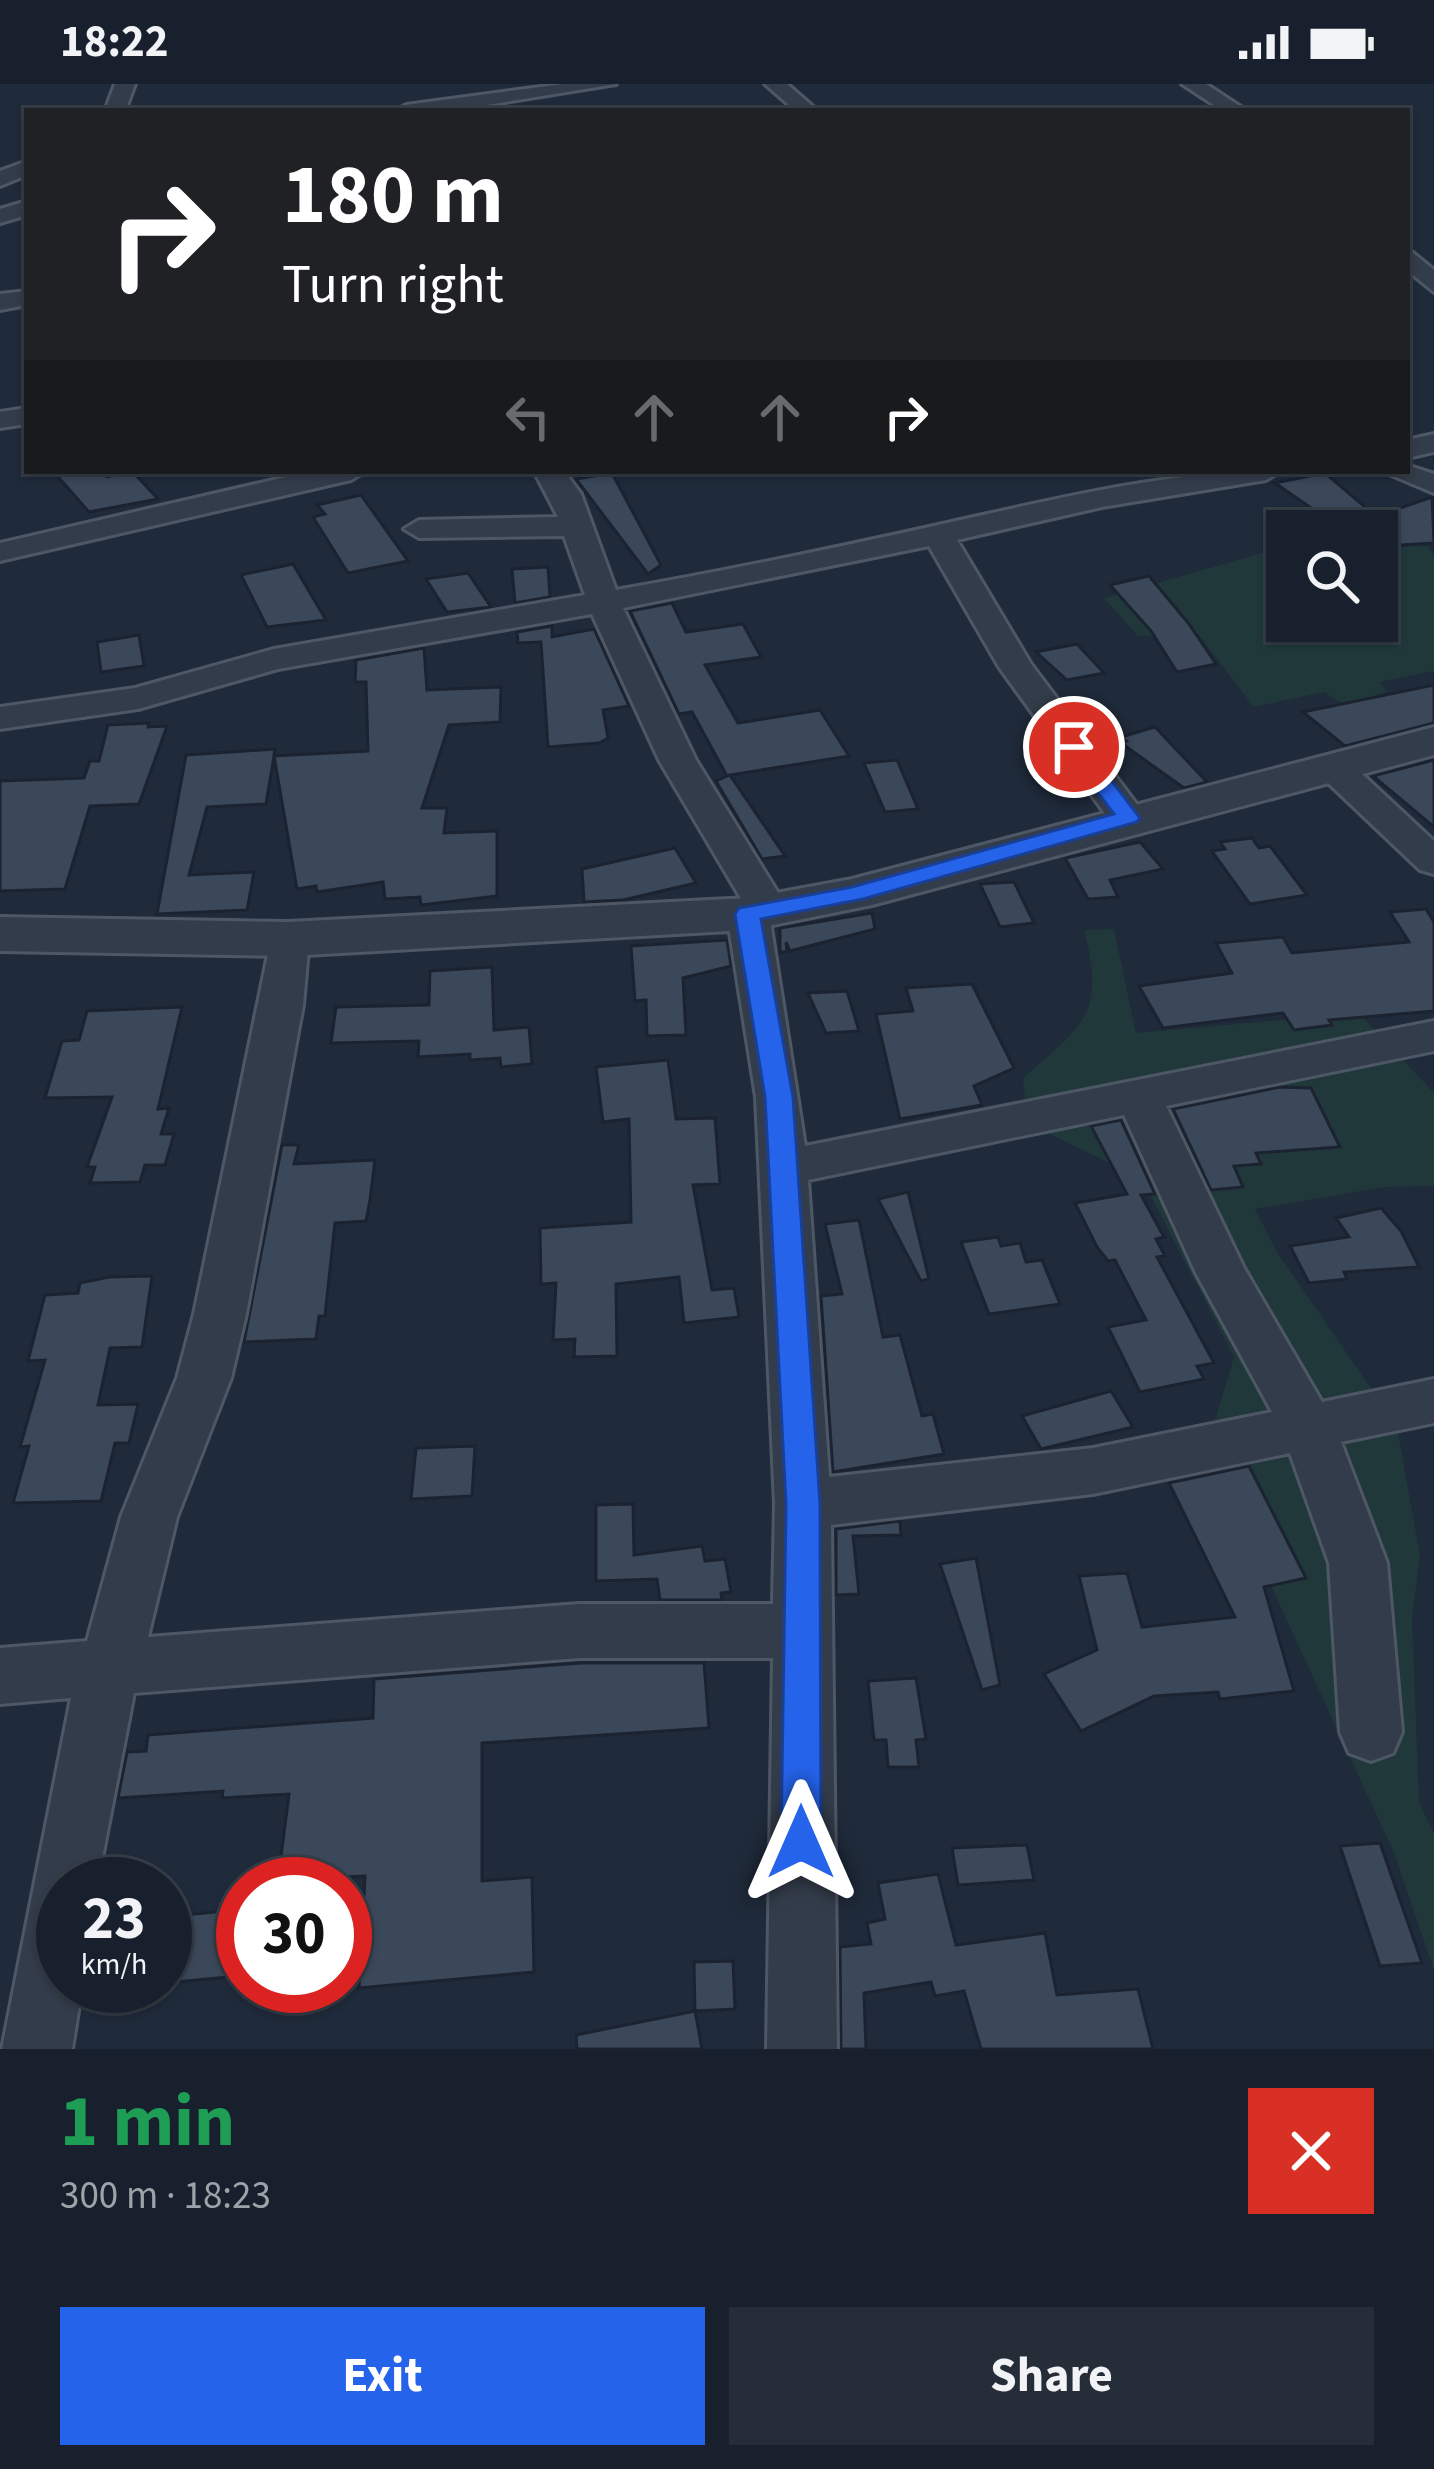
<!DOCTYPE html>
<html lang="en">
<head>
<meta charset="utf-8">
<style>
	body { margin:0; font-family:"Source Sans 3",sans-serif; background:#242d38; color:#f1f3f6; height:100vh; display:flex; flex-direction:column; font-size:45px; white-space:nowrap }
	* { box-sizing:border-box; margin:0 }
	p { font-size:39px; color:#9ea3a9 }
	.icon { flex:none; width:66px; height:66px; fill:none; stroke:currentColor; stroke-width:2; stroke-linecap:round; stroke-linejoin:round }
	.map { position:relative; height:1965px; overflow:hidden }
	.details { display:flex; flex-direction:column; background:#17202c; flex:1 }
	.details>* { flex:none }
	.banner { position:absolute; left:24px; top:24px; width:1386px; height:366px; border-radius:0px; box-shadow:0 3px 9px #0004,0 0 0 3px #363e48; background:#202124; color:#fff; overflow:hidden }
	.controls { position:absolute; left:1266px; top:426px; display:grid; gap:24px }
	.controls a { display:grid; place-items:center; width:132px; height:132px; border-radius:0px; background:#17202c; box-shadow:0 3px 9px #0004,0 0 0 3px #363e48; font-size:60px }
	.speed { position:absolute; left:36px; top:1773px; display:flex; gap:24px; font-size:60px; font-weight:700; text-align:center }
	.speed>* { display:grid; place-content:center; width:156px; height:156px; border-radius:50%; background:#17202c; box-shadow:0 3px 9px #0004,0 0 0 3px #363e48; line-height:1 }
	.speed small { font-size:30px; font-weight:400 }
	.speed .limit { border:18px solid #d22; background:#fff; color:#111 }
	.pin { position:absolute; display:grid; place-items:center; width:102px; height:102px; color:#fff; margin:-51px; border:6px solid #fff; border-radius:50%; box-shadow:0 3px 12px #0007 }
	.me { position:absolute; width:132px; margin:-66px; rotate:0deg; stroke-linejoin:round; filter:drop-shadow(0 0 9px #0008) }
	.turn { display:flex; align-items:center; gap:42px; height:252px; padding:0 60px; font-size:54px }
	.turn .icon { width:156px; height:156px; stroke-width:2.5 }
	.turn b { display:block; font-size:84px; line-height:102px }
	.lanes { display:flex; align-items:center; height:114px; padding:0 60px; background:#0003; justify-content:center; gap:60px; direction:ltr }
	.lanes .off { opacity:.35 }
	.round { display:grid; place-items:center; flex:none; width:126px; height:126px; border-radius:0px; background:#242d38 }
	.headline { display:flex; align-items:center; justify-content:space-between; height:204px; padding:0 60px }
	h1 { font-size:72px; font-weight:700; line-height:90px; color:#1e9e55 }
	.primary-button { display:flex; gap:24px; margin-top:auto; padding:24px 60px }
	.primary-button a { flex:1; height:138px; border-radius:0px; background:#2563eb; color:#fff; font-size:48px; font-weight:700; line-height:138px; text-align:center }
	.primary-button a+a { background:#242d38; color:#f1f3f6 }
	.status { display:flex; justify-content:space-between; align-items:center; height:84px; padding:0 60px; background:#17202c; direction:ltr }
	.status svg { height:33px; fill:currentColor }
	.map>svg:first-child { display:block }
	.green { fill:#21383b }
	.building { fill:#3b485a; stroke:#1b2331; stroke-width:3 }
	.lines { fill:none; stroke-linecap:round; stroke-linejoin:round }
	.minor-casing { stroke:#4e5765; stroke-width:6 }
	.tertiary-casing { stroke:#4e5765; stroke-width:6 }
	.minor { fill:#333c4a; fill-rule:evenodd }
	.tertiary { fill:#333c4a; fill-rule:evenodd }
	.route { fill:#2563eb; stroke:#184099; stroke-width:3 }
</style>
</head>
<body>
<div class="status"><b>18:22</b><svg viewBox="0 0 49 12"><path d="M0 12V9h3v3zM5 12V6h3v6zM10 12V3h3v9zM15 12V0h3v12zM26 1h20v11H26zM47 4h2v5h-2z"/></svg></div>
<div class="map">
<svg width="1434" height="1965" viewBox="0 0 1434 1965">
	<rect width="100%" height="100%" fill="#1f2a3a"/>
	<g class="green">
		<polygon points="1377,448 1389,463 1428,462 1434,472 1434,587 1379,598 1387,608 1346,622 1324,608 1254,623 1198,550 1138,552 1104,514 1287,462 1287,537 1377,537"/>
		<path d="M1114,845L1136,949L1359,929L1434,1009V1102L1384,1103L1255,1125L1277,1168L1397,1342L1420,1472L1412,1533L1419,1718L1434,1750V1886L1394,1769L1207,1363L1234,1273L1142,1095L1027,1039L1023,994C1084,940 1106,931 1084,846Z"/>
	</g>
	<g class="building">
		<polygon points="53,387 98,387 107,393 132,387 158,415 89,428"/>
		<polygon points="612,389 661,481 648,490 576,395"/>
		<polygon points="1325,389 1371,428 1330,437 1275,399"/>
		<polygon points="361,411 408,477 348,489 313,433 325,430 317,421"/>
		<polygon points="1432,413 1434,459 1400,461 1377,432"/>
		<polygon points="293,480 326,536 267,543 241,491"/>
		<polygon points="548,483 550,513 515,519 512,485"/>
		<polygon points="468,489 491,523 447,528 426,495"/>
		<polygon points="1149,492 1189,540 1216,580 1177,588 1151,547 1110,501"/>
		<polygon points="672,519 686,548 743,540 761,573 705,581 738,639 820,626 849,672 730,691 785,772 762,775 716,697 727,692 692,628 679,630 630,527"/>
		<polygon points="552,542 552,553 594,545 629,622 603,626 608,654 599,659 548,663 541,558 518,559 517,548"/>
		<polygon points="139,551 144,582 101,588 97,558"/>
		<polygon points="1077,560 1104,589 1067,596 1036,568"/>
		<polygon points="424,564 427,606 501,603 500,638 449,641 422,724 447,724 444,749 497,747 497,812 421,821 420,813 385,815 383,798 317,808 316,802 297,805 274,672 266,720 207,723 189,791 254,788 247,826 157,830 186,671 275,665 274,672 368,667 366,598 355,598 356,576"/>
		<polygon points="1434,601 1434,639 1345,662 1303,628"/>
		<polygon points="149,639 148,643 167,642 139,720 90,722 65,805 0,807 0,697 84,694 90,677 99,677 108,641"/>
		<polygon points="1155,643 1207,698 1184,704 1121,659 1126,657 1121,653"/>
		<polygon points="897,676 918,725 885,728 864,679"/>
		<polygon points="1434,676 1434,743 1373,692"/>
		<polygon points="1252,754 1259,764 1270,762 1307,811 1250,820 1212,767 1225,765 1220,758"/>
		<polygon points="1140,758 1163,785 1110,796 1118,813 1088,815 1065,774"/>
		<polygon points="675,764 696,799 623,816 584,818 582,785"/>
		<polygon points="1014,798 1034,839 1000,843 980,800"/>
		<polygon points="1426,825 1434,838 1434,927 1329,936 1332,941 1294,946 1283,929 1163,944 1139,902 1232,889 1216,859 1283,853 1292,869 1409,858 1390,828"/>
		<polygon points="872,829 875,845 790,867 786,858 787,867 780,869 780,844"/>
		<polygon points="727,856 731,882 683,894 686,951 647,952 646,916 635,917 631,862"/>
		<polygon points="492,883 494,946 529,943 532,980 501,983 500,974 470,976 470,970 418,973 419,957 331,959 336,923 429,921 430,887"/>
		<polygon points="972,900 1014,984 974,1002 982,1021 900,1035 876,930 913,927 906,904"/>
		<polygon points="847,907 859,947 826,949 808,909"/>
		<polygon points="182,923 158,1025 169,1024 161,1050 174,1050 165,1081 145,1081 140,1098 90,1099 95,1083 87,1083 112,1013 45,1014 62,957 79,956 87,927"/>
		<polygon points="668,976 676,1035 715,1034 720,1100 693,1101 712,1206 734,1204 739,1233 684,1239 679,1193 616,1200 617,1272 574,1273 575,1255 553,1256 556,1199 541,1200 540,1144 631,1138 629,1035 603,1038 596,983"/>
		<polygon points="1280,1003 1311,1004 1340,1063 1256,1069 1261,1080 1234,1082 1243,1103 1211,1106 1173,1025"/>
		<polygon points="1121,1036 1155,1110 1141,1111 1164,1153 1156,1155 1165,1172 1157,1173 1214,1279 1197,1282 1204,1295 1140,1308 1108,1243 1146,1236 1115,1176 1108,1177 1097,1163 1075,1119 1127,1110 1091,1042"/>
		<polygon points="282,1061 299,1061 294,1080 375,1076 370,1116 366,1137 335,1139 325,1232 319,1232 316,1255 244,1258"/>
		<polygon points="908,1108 929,1195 921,1197 878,1115"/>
		<polygon points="1381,1124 1401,1147 1419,1183 1344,1188 1347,1195 1309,1199 1290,1162 1349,1153 1336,1134"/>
		<polygon points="859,1136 883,1253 900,1251 922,1332 933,1330 944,1370 833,1388 821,1212 842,1210 825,1140"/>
		<polygon points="998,1153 1001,1162 1020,1159 1026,1178 1042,1176 1060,1220 989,1230 961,1158"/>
		<polygon points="152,1192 142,1263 110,1264 98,1321 138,1320 129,1359 115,1359 101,1417 13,1419 29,1362 20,1363 45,1276 28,1277 45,1211 78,1209 80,1199 109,1193"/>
		<polygon points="1111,1307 1133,1343 1041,1365 1022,1332"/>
		<polygon points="475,1362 472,1412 411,1415 416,1364"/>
		<polygon points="1249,1382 1306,1494 1264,1503 1294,1607 1220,1615 1218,1608 1154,1612 1081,1647 1044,1590 1097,1566 1079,1492 1127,1489 1142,1543 1235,1533 1169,1399"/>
		<polygon points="633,1420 634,1471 702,1462 705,1477 725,1475 731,1508 721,1509 722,1516 660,1516 657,1495 596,1497 596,1421"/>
		<polygon points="900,1437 901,1451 853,1452 859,1510 836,1511 836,1445"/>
		<polygon points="976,1474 1000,1601 982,1606 940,1480"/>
		<polygon points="580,1579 704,1579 709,1644 482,1659 482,1797 532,1793 534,1888 359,1904 365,1792 278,1796 289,1710 222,1714 223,1707 118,1714 127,1668 146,1667 148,1651 373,1634 374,1595"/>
		<polygon points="916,1594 926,1655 916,1656 919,1683 888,1683 886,1656 874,1656 868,1597"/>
		<polygon points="1380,1759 1422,1879 1380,1882 1340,1762"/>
		<polygon points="1027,1761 1034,1796 958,1801 952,1764"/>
		<polygon points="938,1790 956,1861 1045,1849 1057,1911 1138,1905 1153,1965 981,1965 964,1907 935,1912 931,1898 864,1909 866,1965 841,1965 840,1863 871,1860 867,1839 885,1835 878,1799"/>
		<polygon points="234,1826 228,1893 165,1899 165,1833"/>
		<polygon points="733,1877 735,1925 695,1927 694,1878"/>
		<polygon points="695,1927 702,1965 577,1965 576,1951"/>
	</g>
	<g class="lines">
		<defs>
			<g id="minor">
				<polygon points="115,0 135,0 125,27 105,27"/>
				<polygon points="563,0 616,0 450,27 396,27 406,21"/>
				<polygon points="765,0 787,0 818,27 796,27"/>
				<polygon points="1182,0 1206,0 1247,27 1223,27"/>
				<polygon points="27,77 27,91 0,102 0,87"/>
				<polygon points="27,117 27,131 0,139 0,125"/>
				<polygon points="1407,164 1434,186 1434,208 1407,186"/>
				<polygon points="27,207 27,221 0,226 0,210"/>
				<polygon points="27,324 27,340 0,344 0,328"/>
				<polygon points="1434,350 1434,368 1407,374 1407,356"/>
				<polygon points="1407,381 1434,390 1434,409 1382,387 1407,387"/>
				<polygon points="312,387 366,387 351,396 0,477 0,459"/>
				<path d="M534,387H564L581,410L616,506C730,486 845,462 956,437C1064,413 1170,387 1281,387L1266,396L1102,423L957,456L1031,580L1147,734L1128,746L1114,742L999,583L929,462L623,524L696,676L788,825L782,834L770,837L805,1062L1434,937V967L1166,1022L1244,1184L1322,1318L1434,1295V1339L1341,1358L1387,1479L1402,1648L1393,1669L1371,1677L1349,1669L1340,1648L1329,1479L1290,1369L1093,1410L831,1441L837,1965H767L773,1574H579L134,1609L97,1800H63V1902H82L72,1965H2L71,1614L0,1620V1564L87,1557L121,1433L177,1294L194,1230L273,846H303L309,855L303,921L246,1230L231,1294L177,1433L148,1553L579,1520H773L775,1420L756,1013L727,830L743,818L659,676L592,530L278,585L138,625L0,645V623L135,604L274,565L585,511L564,452L419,454L404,445L419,436L558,433ZM1124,1031L1196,1189L1272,1328L1093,1364L829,1393L808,1096Z"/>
				<polygon points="1335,674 1348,677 1434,757 1434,790 1420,786 1322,693 1316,685"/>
			</g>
			<polygon id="tertiary" points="1434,643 1434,671 872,821 748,846 288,872 0,867 0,833 288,838 748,814 852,795"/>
		</defs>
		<use href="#minor" class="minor-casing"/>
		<use href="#tertiary" class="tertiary-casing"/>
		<use href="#minor" class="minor"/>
		<use href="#tertiary" class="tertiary"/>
	</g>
	<polygon class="route" points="1066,658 1082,658 1140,734 1137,738 863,815 761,835 793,1013 820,1420 821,1758 815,1772 801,1778 787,1772 781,1758 786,1420 765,1013 735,830 739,824 852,803 1114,730 1063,663"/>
</svg>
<div class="controls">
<a><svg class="icon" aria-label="search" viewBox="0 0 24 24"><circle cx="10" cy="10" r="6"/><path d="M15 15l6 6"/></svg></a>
</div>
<div class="speed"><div>23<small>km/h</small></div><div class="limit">30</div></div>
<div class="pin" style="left:1074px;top:663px;background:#d93025"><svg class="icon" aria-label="arrive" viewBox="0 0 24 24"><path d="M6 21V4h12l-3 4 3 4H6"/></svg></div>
<svg class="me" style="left:801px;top:1758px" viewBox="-20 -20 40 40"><path d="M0-17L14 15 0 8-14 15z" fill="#2563eb" stroke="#fff" stroke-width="4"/></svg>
<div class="banner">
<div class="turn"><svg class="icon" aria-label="right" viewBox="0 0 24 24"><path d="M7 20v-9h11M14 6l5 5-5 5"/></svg><div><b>180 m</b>Turn right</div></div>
<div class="lanes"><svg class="icon off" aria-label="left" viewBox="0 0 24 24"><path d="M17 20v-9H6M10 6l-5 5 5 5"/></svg><svg class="icon off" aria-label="ahead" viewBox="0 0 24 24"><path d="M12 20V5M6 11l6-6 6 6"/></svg><svg class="icon off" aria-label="ahead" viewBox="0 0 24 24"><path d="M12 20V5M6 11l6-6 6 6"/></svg><svg class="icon" aria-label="right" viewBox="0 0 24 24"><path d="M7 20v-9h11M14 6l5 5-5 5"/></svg></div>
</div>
</div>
<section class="details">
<div class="headline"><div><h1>1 min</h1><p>300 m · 18:23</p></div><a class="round" style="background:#d93025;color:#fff"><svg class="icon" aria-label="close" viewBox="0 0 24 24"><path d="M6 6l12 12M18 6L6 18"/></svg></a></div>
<div class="primary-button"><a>Exit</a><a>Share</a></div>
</section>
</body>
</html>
